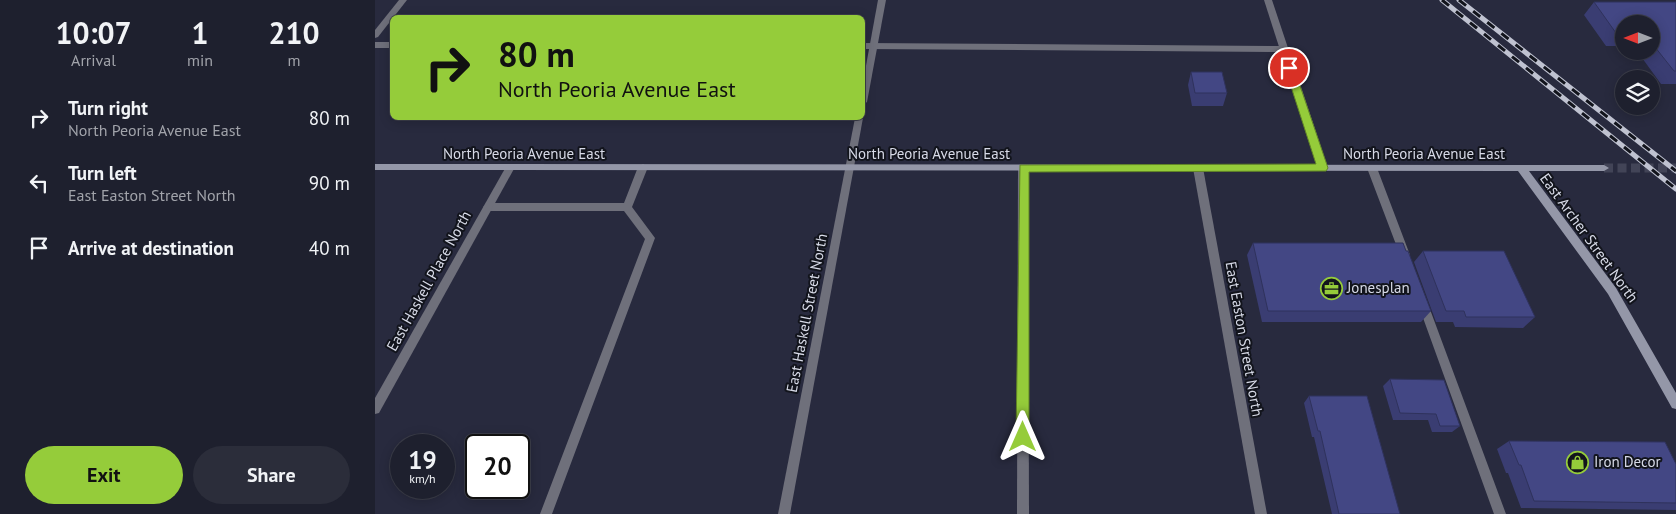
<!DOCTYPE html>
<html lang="en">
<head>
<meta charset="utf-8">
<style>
	body { margin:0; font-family:"PT Sans",sans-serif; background:#2b2d3a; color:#f1f3f6; height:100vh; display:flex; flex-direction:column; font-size:19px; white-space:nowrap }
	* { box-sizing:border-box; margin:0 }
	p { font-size:16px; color:#a1a3aa }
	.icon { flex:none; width:28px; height:28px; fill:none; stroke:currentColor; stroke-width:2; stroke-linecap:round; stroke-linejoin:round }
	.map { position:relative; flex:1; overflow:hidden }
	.sheet { display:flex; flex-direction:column; background:#1e202e; width:375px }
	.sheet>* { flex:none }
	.banner { position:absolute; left:15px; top:15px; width:475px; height:105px; border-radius:8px; box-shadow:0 2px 12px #0003,0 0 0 1px #3c3e4a; background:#95cc3a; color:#111; overflow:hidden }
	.needle { width:32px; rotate:270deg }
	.tools { position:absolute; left:1240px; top:15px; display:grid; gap:10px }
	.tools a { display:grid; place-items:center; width:45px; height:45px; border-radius:50%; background:#1e202e; box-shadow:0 2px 12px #0003,0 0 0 1px #3c3e4a; font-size:25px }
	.speed { position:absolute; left:15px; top:434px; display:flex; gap:10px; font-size:25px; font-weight:700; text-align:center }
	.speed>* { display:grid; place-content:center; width:65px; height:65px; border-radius:50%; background:#1e202e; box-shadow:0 2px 12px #0003,0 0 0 1px #3c3e4a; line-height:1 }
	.speed small { font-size:12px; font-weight:400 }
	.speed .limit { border:2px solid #111; border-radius:8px; background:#fff; color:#111 }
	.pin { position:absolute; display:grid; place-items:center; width:42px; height:42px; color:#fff; margin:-21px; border:2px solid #fff; border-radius:50%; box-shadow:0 1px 5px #0007 }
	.me { position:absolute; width:55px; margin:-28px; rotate:0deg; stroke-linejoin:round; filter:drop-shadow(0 0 4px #0008) }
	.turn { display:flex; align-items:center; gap:18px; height:105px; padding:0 25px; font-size:22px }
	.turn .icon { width:65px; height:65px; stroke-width:2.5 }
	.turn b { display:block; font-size:35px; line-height:42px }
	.eta { display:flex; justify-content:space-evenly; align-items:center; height:85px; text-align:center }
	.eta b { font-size:30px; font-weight:700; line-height:35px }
	.action { display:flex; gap:10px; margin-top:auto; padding:10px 25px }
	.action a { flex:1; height:58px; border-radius:30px; background:#95cc3a; color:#111; font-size:20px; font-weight:700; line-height:58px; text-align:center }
	.action a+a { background:#2b2d3a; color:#f1f3f6 }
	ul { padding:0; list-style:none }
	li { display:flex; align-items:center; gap:15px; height:65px; padding:0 25px }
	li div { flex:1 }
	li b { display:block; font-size:19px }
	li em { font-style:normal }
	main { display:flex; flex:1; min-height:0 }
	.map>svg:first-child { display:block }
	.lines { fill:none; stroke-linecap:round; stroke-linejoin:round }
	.secondary-tunnel { stroke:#424457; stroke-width:9; stroke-dasharray:9 4.5; stroke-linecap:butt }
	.lane { fill:#6f707b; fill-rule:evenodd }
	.street { fill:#6f707b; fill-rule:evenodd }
	.secondary { fill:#9497a8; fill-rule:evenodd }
	.rail-casing { stroke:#bfc2d0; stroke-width:5 }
	.rail { stroke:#12141c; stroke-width:3; stroke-dasharray:9; stroke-linecap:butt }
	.wall { fill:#3a3d72 }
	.building { fill:#434784; stroke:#2f325c }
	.route { fill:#95cc3a; stroke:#618526 }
	.labels { text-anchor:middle; stroke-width:4; stroke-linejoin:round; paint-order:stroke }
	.street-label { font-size:15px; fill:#d7dae7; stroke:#12141c }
	.poi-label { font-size:15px; fill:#d7dae7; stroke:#12141c; text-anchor:start }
</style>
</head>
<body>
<main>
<section class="sheet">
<div class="eta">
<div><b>10:07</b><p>Arrival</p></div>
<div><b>1</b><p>min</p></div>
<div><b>210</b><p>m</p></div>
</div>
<ul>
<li><svg class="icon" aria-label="right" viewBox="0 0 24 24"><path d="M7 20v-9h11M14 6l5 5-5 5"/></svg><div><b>Turn right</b><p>North Peoria Avenue East</p></div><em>80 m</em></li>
<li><svg class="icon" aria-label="left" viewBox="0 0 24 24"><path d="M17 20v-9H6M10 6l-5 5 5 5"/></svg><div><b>Turn left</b><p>East Easton Street North</p></div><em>90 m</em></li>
<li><svg class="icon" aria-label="arrive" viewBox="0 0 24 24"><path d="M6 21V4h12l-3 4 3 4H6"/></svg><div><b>Arrive at destination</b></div><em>40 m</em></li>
</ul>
<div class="action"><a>Exit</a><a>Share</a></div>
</section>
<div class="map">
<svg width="1301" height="514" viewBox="0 0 1301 514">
	<rect width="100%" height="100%" fill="#282a3e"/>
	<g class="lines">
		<polyline class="secondary-tunnel" points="1229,168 1301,168"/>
		<g class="lane">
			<rect x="0" y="42" width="18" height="6"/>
			<polygon points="488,43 908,46 912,49 908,52 488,49"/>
			<polygon points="268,164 273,167 257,207 280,238 177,514 165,514 270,239 249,211 113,211 108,207 113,203 249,203 263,167"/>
			<polygon points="648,165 653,168 654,514 642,514 643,168"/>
			<polygon points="997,165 1002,168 1035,255 1034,258 1026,258 1025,255 992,168"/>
			<polygon points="1048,300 1052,301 1053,304 1131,514 1119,514 1043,304 1044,301"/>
		</g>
		<g class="street">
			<polygon points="24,0 32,0 3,37 0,38 0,30"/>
			<polygon points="503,0 511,0 492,102 488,105 488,82"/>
			<polygon points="889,0 897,0 953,168 951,170 945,170 943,168"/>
			<polygon points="488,117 488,118 415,514 403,514 480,118"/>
			<polygon points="135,164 140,167 4,413 0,414 0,398 132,165"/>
			<polygon points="823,165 828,168 892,514 880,514 818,168"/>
		</g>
		<polygon class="secondary" points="0,164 1229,165 1234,168 1229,171 1154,171 1241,288 1301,393 1301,409 1297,408 1233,294 1143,171 0,170"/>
		<defs>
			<g id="rail">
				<polyline points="1067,0 1301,189"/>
				<polyline points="1084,0 1301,171"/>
			</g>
		</defs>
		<use href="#rail" class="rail-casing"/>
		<use href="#rail" class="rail"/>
	</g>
	<g class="wall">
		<polygon points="1219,2 1301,2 1301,84 1286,84 1262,51 1276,51 1276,24 1249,24 1249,46 1231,46 1209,15"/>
		<polygon points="816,72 852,93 848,106 817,106 813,85"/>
		<polygon points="878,243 1056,311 1046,322 887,322 872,255"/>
		<polygon points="1048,251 1160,317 1148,328 1080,327 1078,322 1061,322 1039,262"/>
		<polygon points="1015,379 1085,426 1077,432 1057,432 1053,420 1018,420 1008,386"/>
		<polygon points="934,396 1025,514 957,514 939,437 937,437 929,403"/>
		<polygon points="1134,441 1301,464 1301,510 1146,508 1133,473 1131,473 1122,449"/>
	</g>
	<g class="building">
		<polygon points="1219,2 1301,2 1301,71 1299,71 1276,42 1276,24 1249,24 1249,33 1241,33"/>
		<polygon points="816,72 847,72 852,93 820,93"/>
		<polygon points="878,243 1028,243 1031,251 1033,251 1056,311 893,311"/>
		<polygon points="1048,251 1129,251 1160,317 1091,317 1089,311 1071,311"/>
		<polygon points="1015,379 1069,380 1085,426 1065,426 1061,414 1025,413"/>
		<polygon points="934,396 992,396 1025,514 964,514 945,431 943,431"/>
		<polygon points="1134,441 1290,442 1301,464 1301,503 1159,501 1146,465 1144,465"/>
	</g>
	<polygon class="route" points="914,65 919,68 953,168 951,171 654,172 654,437 652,442 648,444 643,442 641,437 645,165 941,164 910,68"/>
	<defs>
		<symbol id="office-ring" viewBox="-11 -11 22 22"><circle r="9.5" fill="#12141c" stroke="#95cc3a" stroke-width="1.5"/><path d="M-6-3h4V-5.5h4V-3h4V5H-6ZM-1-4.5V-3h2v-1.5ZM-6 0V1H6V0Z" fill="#95cc3a"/></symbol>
		<symbol id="shop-ring" viewBox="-11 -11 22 22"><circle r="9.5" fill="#12141c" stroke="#95cc3a" stroke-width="1.5"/><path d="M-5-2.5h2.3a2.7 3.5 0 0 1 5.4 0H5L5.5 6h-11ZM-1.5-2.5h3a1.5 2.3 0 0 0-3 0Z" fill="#95cc3a"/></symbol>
	</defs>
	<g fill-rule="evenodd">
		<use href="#office-ring" x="944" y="276" width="25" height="25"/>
		<use href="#shop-ring" x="1190" y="450" width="25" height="25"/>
	</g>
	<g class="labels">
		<g class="street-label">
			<text x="149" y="159">North Peoria Avenue East</text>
			<text x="554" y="159">North Peoria Avenue East</text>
			<text x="1049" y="159">North Peoria Avenue East</text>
			<text transform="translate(1214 238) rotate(54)" y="5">East Archer Street North</text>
			<text transform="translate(54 281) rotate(-61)" y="5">East Haskell Place North</text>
			<text transform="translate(432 313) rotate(-79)" y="5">East Haskell Street North</text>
			<text transform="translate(869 339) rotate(80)" y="5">East Easton Street North</text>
		</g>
		<g class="poi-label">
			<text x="972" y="293">Jonesplan</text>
			<text x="1219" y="467">Iron Decor</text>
		</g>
	</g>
</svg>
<div class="tools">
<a><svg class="needle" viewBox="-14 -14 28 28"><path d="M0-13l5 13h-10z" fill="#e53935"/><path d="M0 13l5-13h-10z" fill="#a1a3aa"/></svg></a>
<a><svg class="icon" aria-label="layers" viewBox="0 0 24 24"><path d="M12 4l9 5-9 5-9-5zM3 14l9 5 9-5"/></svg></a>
</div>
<div class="speed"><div>19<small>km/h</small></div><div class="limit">20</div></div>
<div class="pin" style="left:914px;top:68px;background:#d93025"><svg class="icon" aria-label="arrive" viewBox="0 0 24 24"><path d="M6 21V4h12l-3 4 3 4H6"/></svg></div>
<svg class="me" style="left:648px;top:437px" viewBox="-20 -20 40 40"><path d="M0-17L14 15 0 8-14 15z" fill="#95cc3a" stroke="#fff" stroke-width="4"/></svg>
<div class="banner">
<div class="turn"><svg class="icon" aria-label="right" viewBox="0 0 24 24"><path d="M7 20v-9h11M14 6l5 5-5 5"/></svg><div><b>80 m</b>North Peoria Avenue East</div></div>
</div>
</div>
</main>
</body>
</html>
